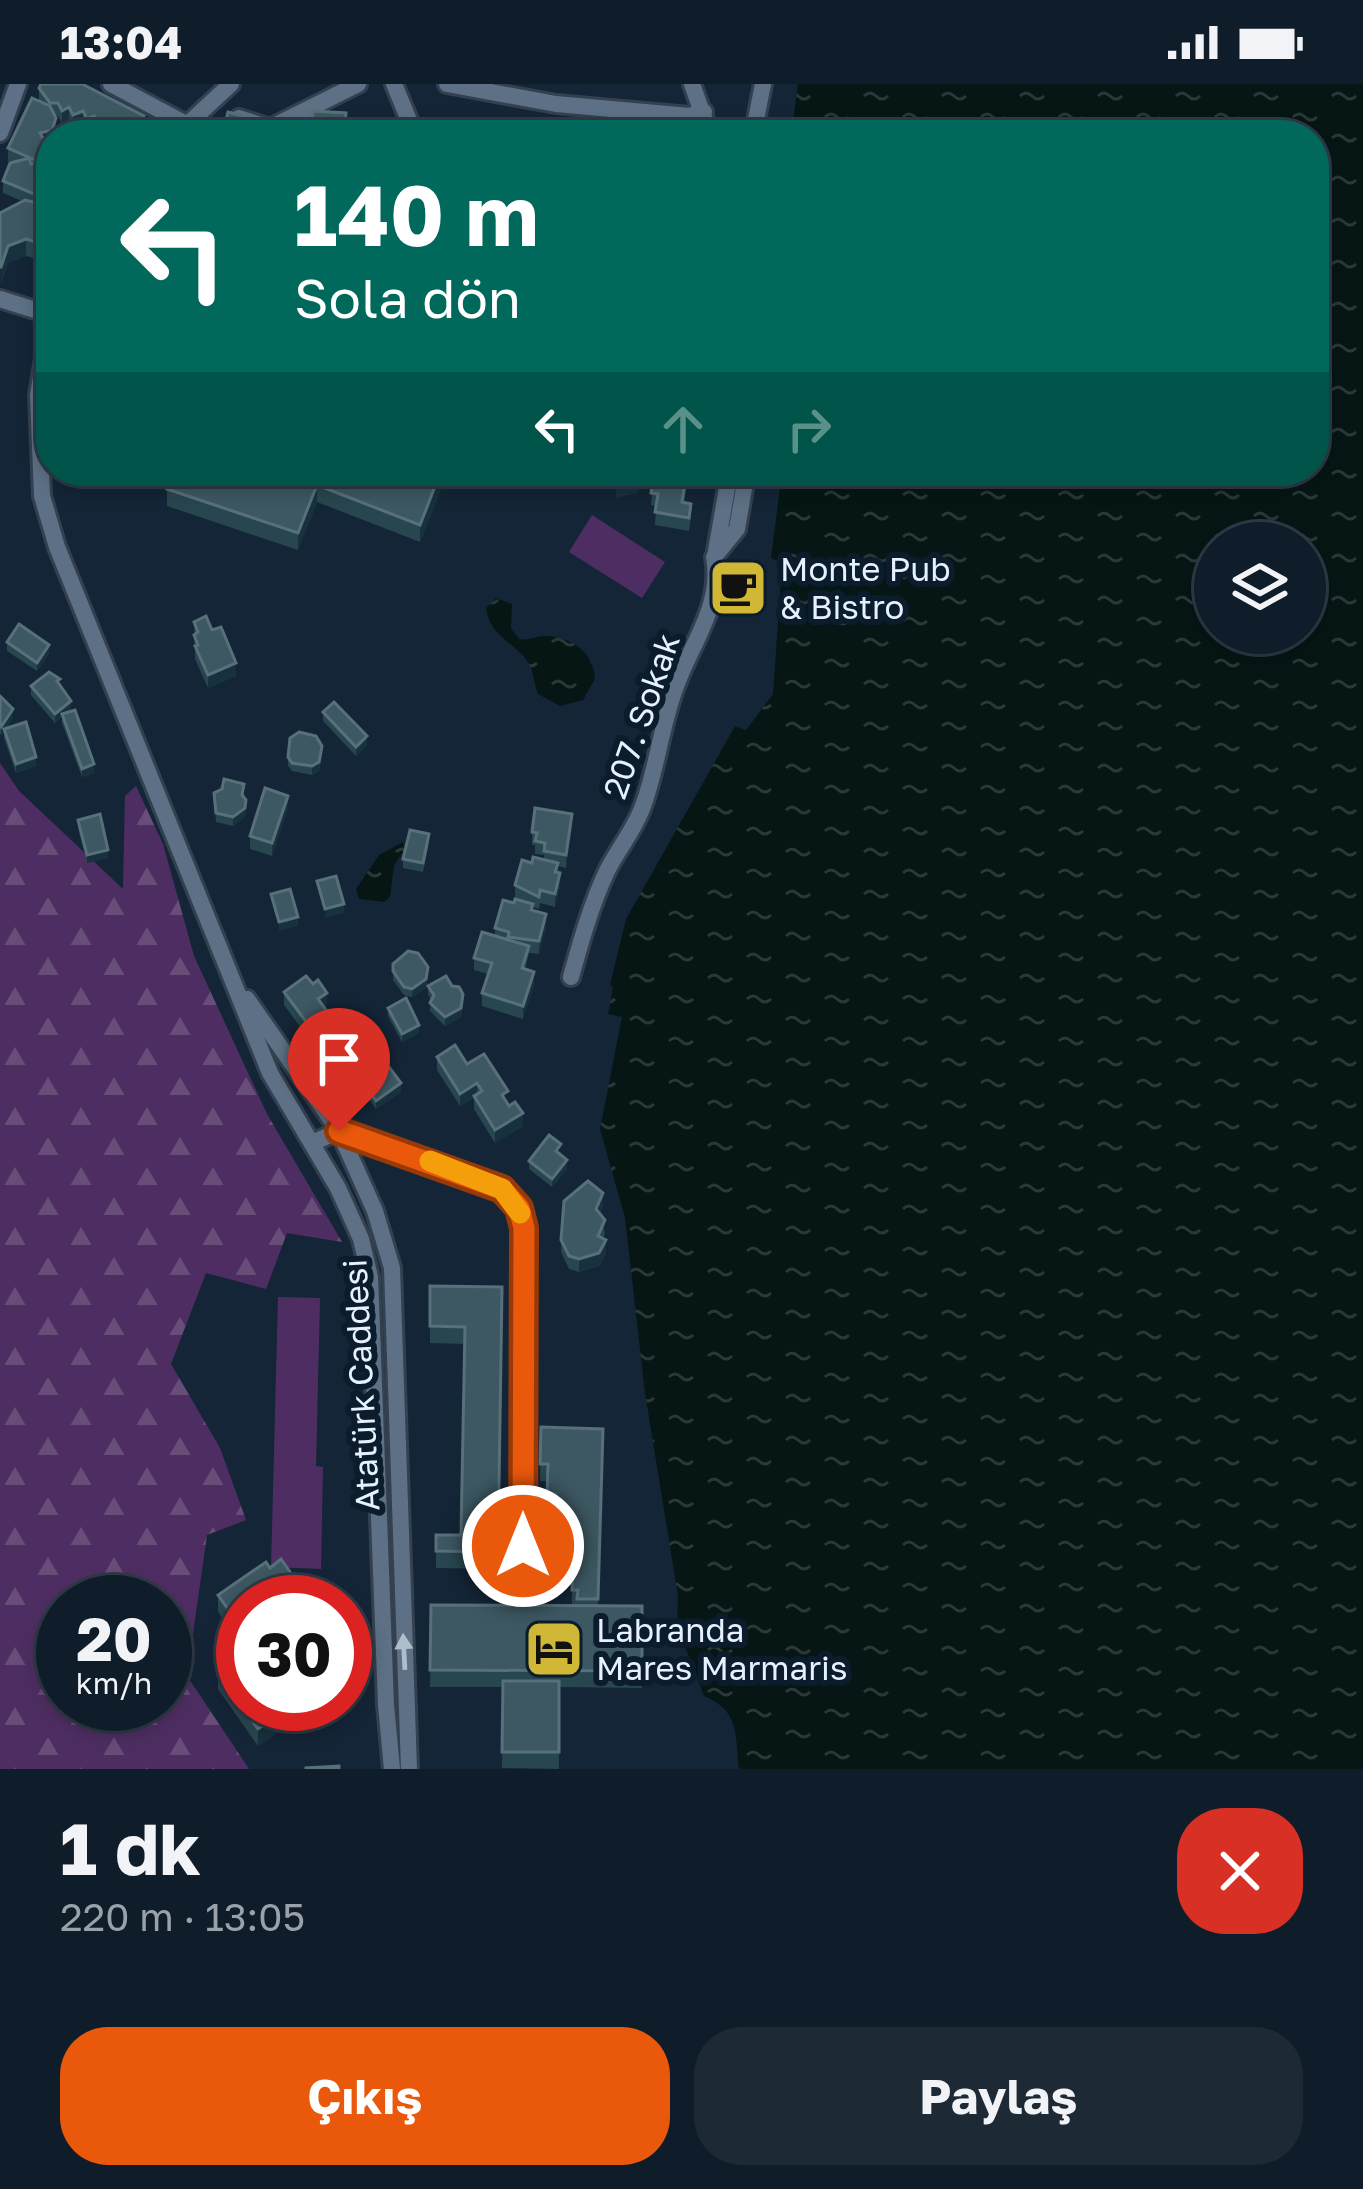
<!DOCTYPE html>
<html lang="tr">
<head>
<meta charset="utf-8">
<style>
	body { margin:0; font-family:"Golos Text",sans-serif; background:#1d2935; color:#f1f3f6; height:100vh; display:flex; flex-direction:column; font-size:45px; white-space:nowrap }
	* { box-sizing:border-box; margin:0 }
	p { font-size:39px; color:#9ba1a8 }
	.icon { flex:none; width:66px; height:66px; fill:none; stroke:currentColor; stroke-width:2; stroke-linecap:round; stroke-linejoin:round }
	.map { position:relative; height:1685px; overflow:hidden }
	.details { display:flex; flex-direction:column; background:#0f1c29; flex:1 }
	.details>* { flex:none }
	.guide { position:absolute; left:36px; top:36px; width:1293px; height:366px; border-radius:48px; box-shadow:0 6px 18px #0003,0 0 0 3px #2f3a46; background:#00695c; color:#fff; overflow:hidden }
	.fabs { position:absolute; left:1194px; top:438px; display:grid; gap:24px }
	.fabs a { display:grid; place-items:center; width:132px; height:132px; border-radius:50%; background:#0f1c29; box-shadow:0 6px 18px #0003,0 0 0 3px #2f3a46; font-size:60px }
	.speed { position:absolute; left:36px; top:1491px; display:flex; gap:24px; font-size:60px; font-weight:700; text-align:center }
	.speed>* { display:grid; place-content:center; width:156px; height:156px; border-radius:50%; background:#0f1c29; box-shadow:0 6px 18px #0003,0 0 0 3px #2f3a46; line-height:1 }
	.speed small { font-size:30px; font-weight:400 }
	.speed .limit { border:18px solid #d22; background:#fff; color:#111 }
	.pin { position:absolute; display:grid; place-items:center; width:102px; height:102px; color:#fff; margin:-123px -51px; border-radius:50% 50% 50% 0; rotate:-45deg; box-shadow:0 0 12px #0007 }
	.pin .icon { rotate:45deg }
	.me { position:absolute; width:132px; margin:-66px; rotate:0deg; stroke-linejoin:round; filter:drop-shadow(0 0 9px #0008) }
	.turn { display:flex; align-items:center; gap:42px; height:252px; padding:0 60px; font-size:54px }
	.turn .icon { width:156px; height:156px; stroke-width:2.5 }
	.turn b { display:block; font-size:84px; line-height:102px }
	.lanes { display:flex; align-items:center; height:114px; padding:0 60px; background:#0003; justify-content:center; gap:60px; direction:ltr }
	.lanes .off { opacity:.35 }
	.round { display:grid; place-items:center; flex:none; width:126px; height:126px; border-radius:48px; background:#1d2935 }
	.summary { display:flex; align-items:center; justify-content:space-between; height:204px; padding:0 60px }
	h1 { font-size:72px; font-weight:700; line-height:90px }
	.cta { display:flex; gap:24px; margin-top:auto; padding:24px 60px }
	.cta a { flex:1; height:138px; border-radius:48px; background:#ea580c; color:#fff; font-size:48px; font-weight:700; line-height:138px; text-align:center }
	.cta a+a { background:#1d2935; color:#f1f3f6 }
	.status { display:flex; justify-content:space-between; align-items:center; height:84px; padding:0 60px; background:#0f1c29; direction:ltr }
	.status svg { height:33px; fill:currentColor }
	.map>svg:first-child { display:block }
	.forest { fill:url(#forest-firs); fill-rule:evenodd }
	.pitch { fill:#4e2e62 }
	.water { fill:url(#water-ripples); fill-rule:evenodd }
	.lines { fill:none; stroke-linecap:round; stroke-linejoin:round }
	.minor-casing { stroke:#33404f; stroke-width:22 }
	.minor { stroke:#5d7085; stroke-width:16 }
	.wall { fill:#28464f }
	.shaded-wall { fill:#18313e }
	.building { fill:#3d5862; stroke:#57707a; stroke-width:3 }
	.oneway { fill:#afbdcd }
	.route-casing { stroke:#983908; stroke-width:30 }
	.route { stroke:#ea580c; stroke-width:21 }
	.slow { stroke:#f59e0b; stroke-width:21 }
	.labels { text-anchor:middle; stroke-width:12; stroke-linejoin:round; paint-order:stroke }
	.poi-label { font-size:33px; fill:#e6f1fd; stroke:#0b1c2c; text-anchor:start }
	.street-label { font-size:33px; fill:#e6f1fd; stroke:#0b1c2c }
</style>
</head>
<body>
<div class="status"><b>13:04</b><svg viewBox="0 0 49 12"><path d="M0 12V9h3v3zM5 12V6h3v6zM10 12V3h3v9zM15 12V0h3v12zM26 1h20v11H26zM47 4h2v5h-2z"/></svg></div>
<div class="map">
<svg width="1363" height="1685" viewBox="0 0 1363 1685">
	<defs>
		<pattern id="forest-firs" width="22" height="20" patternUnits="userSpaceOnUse" patternTransform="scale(3)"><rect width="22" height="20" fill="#4e2e62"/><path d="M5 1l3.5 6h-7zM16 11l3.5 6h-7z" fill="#684d79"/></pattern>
		<pattern id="water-ripples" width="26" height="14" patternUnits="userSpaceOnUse" patternTransform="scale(3)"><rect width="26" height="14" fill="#061615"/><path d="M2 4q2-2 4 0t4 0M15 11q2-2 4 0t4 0" fill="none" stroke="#2a3838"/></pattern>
	</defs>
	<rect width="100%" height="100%" fill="#142537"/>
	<path class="forest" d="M0,679L19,707L123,805L125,712L136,702L163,760L194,872L267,1030L342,1158L287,1149L266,1205L206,1189L171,1280L220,1364L246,1436L207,1451L187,1592L249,1685H0ZM63,1518H165V1620H63Z"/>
	<g class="pitch">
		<polygon points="592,431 665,478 642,514 569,468"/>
		<polygon points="278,1213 320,1214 316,1382 323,1383 321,1485 271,1483"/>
	</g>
	<g class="water">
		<path d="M798,0H1363V1685H739C735,1651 740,1627 704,1612L677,1542L678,1512L645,1309L625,1134L600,1045L622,933L608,930L613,903L610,901L626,835L735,642L746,646L773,610L782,479L771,474L782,387H1314V51H791ZM1215,459H1305V549H1215Z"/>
		<path d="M496,514L512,520L511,544L519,555C531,557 536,551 548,552C573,554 594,569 595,595L583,616L560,622L538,610C534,600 534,589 529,580C516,558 490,554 486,524Z"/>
		<polygon points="403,758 404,766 394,782 390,813 384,818 359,815 356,805 379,771"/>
	</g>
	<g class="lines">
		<defs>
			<g id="minor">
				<polyline points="111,0 186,40"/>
				<polyline points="394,0 415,51"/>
				<polyline points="447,0 556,20 689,32 704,28"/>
				<polyline points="692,0 710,51"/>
				<polyline points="239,34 270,44 358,0"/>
				<polyline points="0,49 18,0"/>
				<polyline points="176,51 231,0"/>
				<polyline points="753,51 763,0"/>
				<polyline points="0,215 51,231"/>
				<polyline points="51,232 38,311 42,412 57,463 270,989 338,1104 361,1155 370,1193 386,1621 392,1685"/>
				<polyline points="716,467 730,387"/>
				<path d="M571,893C581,857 591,821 607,787C618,765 635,745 643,722C657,684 661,643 675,605C690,561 723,522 714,473L737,445L747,387"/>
				<polyline points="247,915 339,1047 375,1127 392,1184 409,1685"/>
				<polyline points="312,1059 339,1047 502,1105 519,1124 524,1145 524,1509"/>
			</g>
		</defs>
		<use href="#minor" class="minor-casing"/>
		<use href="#minor" class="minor"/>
	</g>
	<g class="wall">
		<polygon points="39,4 144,44 141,51 97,51 94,45 87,48 83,40 73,44 69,36 62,40 58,32 55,32 56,47 55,51 51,51 51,58 46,60 46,72 44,76 47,83 51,82 51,179 26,172 8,179 1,200 0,129 22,117 3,109 3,97 12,78 8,77 8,64 39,17"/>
		<polygon points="174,387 448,387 420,458 317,418 298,466 167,422 167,405"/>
		<polygon points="654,387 689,387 684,418 691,432 689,447 655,441 656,422 651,421"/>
		<polygon points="194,538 212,546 236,592 208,604 195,575"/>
		<polygon points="7,558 49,570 37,587 7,567"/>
		<polygon points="60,601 71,625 67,629 94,689 82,693 62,639 62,632 55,639 31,611 31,602"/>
		<polygon points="0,612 13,634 6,645 36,682 16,689 4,654 4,647 1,651 0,650"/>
		<polygon points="323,628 367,661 356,672 323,637"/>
		<polygon points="322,671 319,687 312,691 292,687 288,682 288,673"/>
		<polygon points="244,708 246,725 245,733 233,742 216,738 214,709"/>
		<polygon points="288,724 272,772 250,765 250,752"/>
		<polygon points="78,736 108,774 87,779 78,744"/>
		<polygon points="572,743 566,784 558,782 560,802 555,823 540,819 539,825 533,823 533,827 546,843 539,870 529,869 525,886 534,901 523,935 482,922 482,909 488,890 474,886 474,874 495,852 495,844 514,819 521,817 515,814 515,801 532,779 544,776 544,771 535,770 535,761 532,761 532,748"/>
		<polygon points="429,759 423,788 403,784 403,775"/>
		<polygon points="393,880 428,891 426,904 412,913 404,911 393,896"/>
		<polygon points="313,900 327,921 324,923 343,949 339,952 352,968 371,985 350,1000 338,983 333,987 284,921 284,908"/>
		<polygon points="428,902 452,902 463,919 461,933 445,942 430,927 431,916 428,910"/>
		<polygon points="388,924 419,949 402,958 388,932"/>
		<polygon points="437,973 467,980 508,1020 523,1042 495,1059 474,1025 474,1014 460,1022 437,986"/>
		<polygon points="365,1001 401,1008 376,1025 365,1009"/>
		<polygon points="561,1068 560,1071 567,1085 552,1103 529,1085 529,1077"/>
		<polygon points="603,1122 600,1129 605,1149 603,1155 606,1169 599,1182 579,1188 569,1185 561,1168 561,1156"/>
		<polygon points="430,1202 502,1203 498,1485 436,1484 436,1451 461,1451 465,1260 430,1259"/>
		<polygon points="541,1343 603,1345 598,1522 642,1522 642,1604 559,1603 559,1685 502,1684 503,1603 430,1603 431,1521 572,1522 572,1491 563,1491 563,1460 554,1459 555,1427 547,1427 547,1397 540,1397"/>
		<polygon points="270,1484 307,1518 243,1518 243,1563 218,1528 218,1511"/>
		<polygon points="218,1588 243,1620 318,1620 258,1662 218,1605"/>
	</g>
	<g class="shaded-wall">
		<polygon points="69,23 69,36 62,40 62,27"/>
		<polygon points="83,27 83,40 73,44 73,31"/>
		<polygon points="94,32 94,45 87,48 87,35"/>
		<polygon points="144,32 144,44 141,51 135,51"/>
		<polygon points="56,34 56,47 55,51 51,51 51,58 46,60 46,72 35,89 35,76 40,49"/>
		<polygon points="108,38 108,51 99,51 99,42"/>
		<polygon points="26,155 26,172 8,179 1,200 1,183 8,162"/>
		<polygon points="441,387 448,387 420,458 420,441"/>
		<polygon points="642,387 649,387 637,409 616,414 616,401"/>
		<polygon points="317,401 317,418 298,466 298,449"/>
		<polygon points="49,561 49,570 37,587 37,579"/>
		<polygon points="236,579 236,592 208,604 208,591"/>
		<polygon points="71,617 71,625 55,639 55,630"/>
		<polygon points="13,625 13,634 1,651 1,643"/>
		<polygon points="367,652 367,661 356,672 356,663"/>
		<polygon points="322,662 319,687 312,691 312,682"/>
		<polygon points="36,673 36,682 16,689 16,680"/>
		<polygon points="94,680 94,689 82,693 82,685"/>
		<polygon points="288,712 288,724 272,772 272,759"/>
		<polygon points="246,716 245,733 233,742 233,733"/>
		<polygon points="572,730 572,743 566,784 566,771"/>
		<polygon points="108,766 108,774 87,779 87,771"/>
		<polygon points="560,789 560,802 555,823 555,810"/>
		<polygon points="344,820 344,829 325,834 325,825"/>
		<polygon points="546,830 546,843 539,870 539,857"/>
		<polygon points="298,833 298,842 279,847 279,838"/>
		<polygon points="428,883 426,904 412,913 412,905"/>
		<polygon points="534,888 534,901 523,935 523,922"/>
		<polygon points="327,909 327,921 318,928 318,915"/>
		<polygon points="463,910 461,933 445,942 445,933"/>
		<polygon points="343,936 343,949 333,956 333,943"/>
		<polygon points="419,941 419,949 402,958 402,950"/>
		<polygon points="338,971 338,983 333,987 333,974"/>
		<polygon points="371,972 371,985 350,1000 350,987"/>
		<polygon points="401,999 401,1008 376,1025 376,1017"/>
		<polygon points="477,999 477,1012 460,1022 460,1010"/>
		<polygon points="523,1029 523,1042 495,1059 495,1046"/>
		<polygon points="567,1076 567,1085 552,1103 552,1095"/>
		<polygon points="603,1109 603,1122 596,1137 596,1125"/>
		<polygon points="606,1156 606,1169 599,1182 579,1188 579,1175"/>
		<polygon points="294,1620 318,1620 258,1662 258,1645"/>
	</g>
	<g class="building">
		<polygon points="41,0 82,0 144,32 135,51 120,51 117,46 112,48 108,38 99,42 94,32 87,35 83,27 73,31 69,23 62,27 58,19 50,19 39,4"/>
		<polygon points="32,14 50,22 56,34 52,46 40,49 46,59 35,76 8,64"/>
		<polygon points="313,27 346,29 344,51 311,51"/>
		<polygon points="228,28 257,36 253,51 222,51"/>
		<polygon points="689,44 709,50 708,51 687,51"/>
		<polygon points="29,74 31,80 45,75 47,83 51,82 51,117 3,97 10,79"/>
		<polygon points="25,116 51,123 51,162 26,155 8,162 1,183 0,183 0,129"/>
		<polygon points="174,387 441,387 420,441 317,401 298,449 167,405"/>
		<polygon points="613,387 642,387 637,396 616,401"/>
		<polygon points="654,387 687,387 682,418 691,420 689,434 655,428 658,410 651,409"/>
		<polygon points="206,532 212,546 221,543 236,579 208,591 195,562 198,561 194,551 198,548 194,538"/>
		<polygon points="19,540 49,561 37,579 7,558"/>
		<polygon points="49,588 60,595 57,597 71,617 55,630 31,602"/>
		<polygon points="0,612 13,625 1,643 0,642"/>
		<polygon points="334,618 367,652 356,663 323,628"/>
		<polygon points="75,626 94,680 82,685 62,630"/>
		<polygon points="26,638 36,673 16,680 4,645"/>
		<polygon points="299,648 316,652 322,662 319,678 312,682 292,679 288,673 290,654"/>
		<polygon points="224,695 244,700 242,711 246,716 245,724 233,733 216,729 214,709 222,705"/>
		<polygon points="265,704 288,712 272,759 250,752"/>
		<polygon points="535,724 572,730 566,771 544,767 545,759 535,757 537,749 532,748"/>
		<polygon points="100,730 108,766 87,771 78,736"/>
		<polygon points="410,746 429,750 423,779 403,775"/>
		<polygon points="533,773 558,779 555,788 560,789 555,810 540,806 539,813 515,801 522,776 532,779"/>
		<polygon points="336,792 344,820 325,825 317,797"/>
		<polygon points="290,805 298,833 279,838 271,810"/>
		<polygon points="515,815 533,820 531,826 546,830 539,857 508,853 509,848 495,844 503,816 514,819"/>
		<polygon points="482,848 529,862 522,884 534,888 523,922 482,909 492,879 474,874"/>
		<polygon points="408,867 418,869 428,883 426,895 412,905 404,903 393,887 393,880"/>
		<polygon points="306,892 313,900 318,896 327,909 318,915 332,934 338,930 343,936 333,943 352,968 362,961 371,972 350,987 338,971 333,974 284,908"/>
		<polygon points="446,892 452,902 459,903 463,910 461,924 445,933 430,919 434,911 428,902"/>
		<polygon points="406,914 419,941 402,950 388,924"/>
		<polygon points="455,961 467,980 484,970 508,1007 502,1011 509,1022 515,1018 523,1029 495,1046 474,1012 482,1007 477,999 460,1010 437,973"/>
		<polygon points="389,983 401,999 376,1017 365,1001"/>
		<polygon points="549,1051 561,1060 556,1067 567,1076 552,1095 529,1077"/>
		<polygon points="588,1097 603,1109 596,1125 605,1136 598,1152 606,1156 599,1169 579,1175 569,1172 561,1156 564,1117"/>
		<polygon points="430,1202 502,1203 498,1468 436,1467 436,1451 461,1451 465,1243 430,1242"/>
		<polygon points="541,1343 603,1345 598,1515 577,1515 578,1506 572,1506 573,1474 563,1474 563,1443 554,1442 555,1410 547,1410 548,1380 540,1380"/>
		<polygon points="281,1475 307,1512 298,1518 243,1518 243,1546 218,1511 266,1478 270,1484"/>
		<polygon points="431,1521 642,1522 642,1587 430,1586"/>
		<polygon points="243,1571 243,1620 294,1620 258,1645 218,1588"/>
		<polygon points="503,1597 559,1597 559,1668 502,1668"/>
		<polygon points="339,1682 339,1685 306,1685 306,1684"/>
	</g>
	<defs><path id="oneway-solid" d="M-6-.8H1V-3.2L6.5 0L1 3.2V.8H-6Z" transform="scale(3)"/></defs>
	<use class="oneway" href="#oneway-solid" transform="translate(404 1568) rotate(-93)"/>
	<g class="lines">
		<defs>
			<polyline id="route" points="339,1047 502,1105 519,1124 524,1144 523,1462"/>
		</defs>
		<use href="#route" class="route-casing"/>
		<use href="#route" class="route"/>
		<polyline class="slow" points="430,1077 502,1105 520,1129"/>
	</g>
	<defs>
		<symbol id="cafe-square" viewBox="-11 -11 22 22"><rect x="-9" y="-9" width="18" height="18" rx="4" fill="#d1b736" stroke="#0b1c2c"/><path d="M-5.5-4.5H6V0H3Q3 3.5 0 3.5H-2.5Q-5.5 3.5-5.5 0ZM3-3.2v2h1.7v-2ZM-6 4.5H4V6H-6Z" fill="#111"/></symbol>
		<symbol id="hotel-square" viewBox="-11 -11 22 22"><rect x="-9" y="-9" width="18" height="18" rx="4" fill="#d1b736" stroke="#0b1c2c"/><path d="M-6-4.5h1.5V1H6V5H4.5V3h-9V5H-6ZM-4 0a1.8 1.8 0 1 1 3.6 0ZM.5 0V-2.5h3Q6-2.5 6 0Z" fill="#111"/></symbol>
	</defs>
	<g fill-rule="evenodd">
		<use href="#cafe-square" x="705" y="471" width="66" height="66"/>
		<use href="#hotel-square" x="521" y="1532" width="66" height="66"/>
	</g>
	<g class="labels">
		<g class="poi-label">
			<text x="780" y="497">Monte Pub<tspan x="780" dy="38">&amp; Bistro</tspan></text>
			<text x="596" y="1558">Labranda<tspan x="596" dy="38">Mares Marmaris</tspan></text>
		</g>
		<g class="street-label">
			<text transform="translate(641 632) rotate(-71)" y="12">207. Sokak</text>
			<text transform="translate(361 1301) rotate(-93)" y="12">Atatürk Caddesi</text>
		</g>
	</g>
</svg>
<div class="fabs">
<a><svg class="icon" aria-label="layers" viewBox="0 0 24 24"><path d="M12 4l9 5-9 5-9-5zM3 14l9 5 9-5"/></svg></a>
</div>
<div class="speed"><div>20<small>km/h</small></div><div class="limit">30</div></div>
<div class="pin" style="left:339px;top:1047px;background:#d93025"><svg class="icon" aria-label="arrive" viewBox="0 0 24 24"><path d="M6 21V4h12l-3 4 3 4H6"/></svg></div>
<svg class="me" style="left:523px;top:1462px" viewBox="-20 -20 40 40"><circle r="17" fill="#ea580c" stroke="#fff" stroke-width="3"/><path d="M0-11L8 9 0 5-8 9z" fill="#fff"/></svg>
<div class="guide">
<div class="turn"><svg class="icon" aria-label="left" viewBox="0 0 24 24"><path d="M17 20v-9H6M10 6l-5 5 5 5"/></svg><div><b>140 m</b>Sola dön</div></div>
<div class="lanes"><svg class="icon" aria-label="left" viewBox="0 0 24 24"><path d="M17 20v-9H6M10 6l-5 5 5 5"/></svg><svg class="icon off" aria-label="ahead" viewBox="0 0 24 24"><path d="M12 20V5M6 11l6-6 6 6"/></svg><svg class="icon off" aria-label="right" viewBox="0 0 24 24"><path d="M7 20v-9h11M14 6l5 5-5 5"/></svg></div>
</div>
</div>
<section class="details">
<div class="summary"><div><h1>1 dk</h1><p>220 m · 13:05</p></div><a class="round" style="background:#d93025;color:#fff"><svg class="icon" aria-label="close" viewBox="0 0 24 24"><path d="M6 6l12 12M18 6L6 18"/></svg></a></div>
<div class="cta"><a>Çıkış</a><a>Paylaş</a></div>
</section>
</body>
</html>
